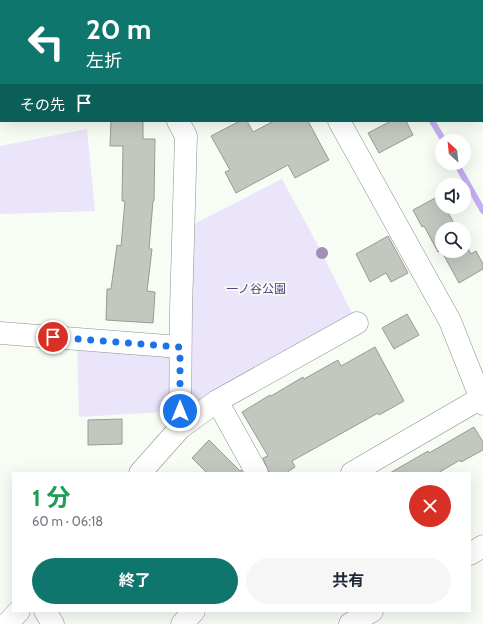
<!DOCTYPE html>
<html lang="ja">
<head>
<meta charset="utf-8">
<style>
	body { margin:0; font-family:Cabin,"Noto Sans JP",sans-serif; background:#f6f6f7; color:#1f2937; height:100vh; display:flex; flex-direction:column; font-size:15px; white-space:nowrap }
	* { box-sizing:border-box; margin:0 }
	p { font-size:13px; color:#747a83 }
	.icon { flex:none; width:22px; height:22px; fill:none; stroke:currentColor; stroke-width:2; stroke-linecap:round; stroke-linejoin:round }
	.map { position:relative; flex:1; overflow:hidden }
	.sheet { position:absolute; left:12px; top:472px; width:459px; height:140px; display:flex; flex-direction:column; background:#fff; border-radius:0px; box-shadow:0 4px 16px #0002 }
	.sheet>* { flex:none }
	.guide { position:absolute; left:0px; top:0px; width:483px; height:122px; box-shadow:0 4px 16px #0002; background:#0f766e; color:#fff; overflow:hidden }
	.needle { width:26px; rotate:333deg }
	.buttons { position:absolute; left:435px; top:134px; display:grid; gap:8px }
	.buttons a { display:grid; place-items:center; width:36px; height:36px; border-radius:50%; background:#fff; box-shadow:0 4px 16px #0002; font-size:20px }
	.pin { position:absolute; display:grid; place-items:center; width:34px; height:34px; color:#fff; margin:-17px; border:2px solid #fff; border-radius:50%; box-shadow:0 1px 4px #0007 }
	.me { position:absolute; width:44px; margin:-22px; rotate:0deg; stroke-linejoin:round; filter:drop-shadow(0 0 3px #0008) }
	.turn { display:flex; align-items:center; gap:14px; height:84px; padding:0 20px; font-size:18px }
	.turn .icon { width:52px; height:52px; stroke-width:2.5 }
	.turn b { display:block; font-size:28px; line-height:34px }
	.then { display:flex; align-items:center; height:38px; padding:0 20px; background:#0003; gap:8px; font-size:15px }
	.round { display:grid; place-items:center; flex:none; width:42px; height:42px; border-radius:21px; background:#f6f6f7 }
	.head { display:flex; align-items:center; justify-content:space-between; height:68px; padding:0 20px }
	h1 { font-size:24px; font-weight:700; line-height:30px; color:#1e9e55 }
	.primary-button { display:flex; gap:8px; margin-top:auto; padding:8px 20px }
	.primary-button a { flex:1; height:46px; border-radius:24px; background:#0f766e; color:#fff; font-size:16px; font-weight:700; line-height:46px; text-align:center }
	.primary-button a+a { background:#f6f6f7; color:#1f2937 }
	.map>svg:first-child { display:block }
	.green { fill:#ebe5fb }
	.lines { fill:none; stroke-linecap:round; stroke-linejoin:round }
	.stream { stroke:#c5b0f3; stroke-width:6 }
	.building { fill:#c2c8c0; stroke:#969b94 }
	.minor-casing { stroke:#8d928b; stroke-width:23 }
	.minor { stroke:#fff; stroke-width:22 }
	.tree { fill:#9e90b7 }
	.route { stroke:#1a73e8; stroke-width:7; stroke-dasharray:0 12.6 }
	.labels { text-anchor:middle; stroke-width:3.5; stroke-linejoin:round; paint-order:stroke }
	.park-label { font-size:12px; fill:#553785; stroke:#f7fdf5 }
</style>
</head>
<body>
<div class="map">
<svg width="483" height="624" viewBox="0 0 483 624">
	<rect width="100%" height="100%" fill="#f7fdf5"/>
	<g class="green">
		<polygon points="0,0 98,1 1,1 0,118"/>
		<polygon points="87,129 95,211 0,214 0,146"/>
		<polygon points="282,179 322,253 357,323 180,411 79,417 77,340 180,347 184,229"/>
	</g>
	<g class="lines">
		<g class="stream">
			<polyline points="364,0 365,1"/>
			<polyline points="432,121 444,141"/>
			<polyline points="456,163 483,211"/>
		</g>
	</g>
	<g class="building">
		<polygon points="111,121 143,121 143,139 155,139 154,201 153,201 149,249 152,249 147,291 155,292 153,323 106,320 107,289 111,289 117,245 121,246 125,201 122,201 123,146 110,146"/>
		<polygon points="240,121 247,121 253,132 274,121 308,121 329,160 295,178 288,165 236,193 225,172 230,170 211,136"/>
		<polygon points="391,121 406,121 413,135 379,153 368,133"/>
		<polygon points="439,196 442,201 442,207 445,207 457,229 442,229 442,251 464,251 464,241 471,254 476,251 483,264 483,269 459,283 441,250 438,252 424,226 422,227 413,210"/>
		<polygon points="388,236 408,273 391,282 386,273 370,282 356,254"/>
		<polygon points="407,314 419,335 394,349 382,328"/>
		<polygon points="375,347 404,401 379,415 378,413 292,461 295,467 286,473 269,473 263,458 268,456 242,412 270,395 271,396 303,377 304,379 338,360 341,366"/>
		<polygon points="122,419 122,444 88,445 88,420"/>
		<polygon points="474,427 483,442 483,450 461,462 460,460 438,473 390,473 428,451 429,453"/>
		<polygon points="209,440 240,471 241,470 243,473 207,473 192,458"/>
	</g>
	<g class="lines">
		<defs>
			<g id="minor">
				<polyline points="112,0 112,1"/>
				<polyline points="271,0 272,1"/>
				<polyline points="471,0 471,1"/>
				<polyline points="482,20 483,22"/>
				<polyline points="339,121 450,321 483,404"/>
				<polyline points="0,333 180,347"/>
				<polyline points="217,401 257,473"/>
				<polyline points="180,428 217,401 357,323"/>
				<polyline points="140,473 180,428 181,310 186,136 178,121"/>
				<polyline points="352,473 481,398"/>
				<polyline points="470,554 483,546"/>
				<polyline points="45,611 53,624"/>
				<polyline points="7,624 19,611"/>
				<polyline points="182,624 194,611"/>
				<polyline points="350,624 372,611"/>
			</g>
		</defs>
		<use href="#minor" class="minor-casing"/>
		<use href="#minor" class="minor"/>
	</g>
	<circle class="tree" cx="322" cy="253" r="6"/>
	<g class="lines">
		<polyline class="route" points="53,337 180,347 180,411"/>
	</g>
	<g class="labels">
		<g class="park-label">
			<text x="256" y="293">一ノ谷公園</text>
		</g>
	</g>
</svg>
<div class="buttons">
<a><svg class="needle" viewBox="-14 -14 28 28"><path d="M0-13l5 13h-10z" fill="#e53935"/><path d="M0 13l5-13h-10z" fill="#747a83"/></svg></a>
<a><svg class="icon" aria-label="sound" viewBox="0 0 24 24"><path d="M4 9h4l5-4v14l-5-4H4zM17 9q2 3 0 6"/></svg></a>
<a><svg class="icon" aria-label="search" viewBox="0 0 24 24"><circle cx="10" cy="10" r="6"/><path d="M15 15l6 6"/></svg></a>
</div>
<div class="pin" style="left:53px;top:337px;background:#d93025"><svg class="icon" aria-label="arrive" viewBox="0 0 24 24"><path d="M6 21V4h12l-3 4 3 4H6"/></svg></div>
<svg class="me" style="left:180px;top:411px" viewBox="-20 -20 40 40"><circle r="17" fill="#1a73e8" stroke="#fff" stroke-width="3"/><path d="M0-11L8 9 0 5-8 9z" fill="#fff"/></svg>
<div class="guide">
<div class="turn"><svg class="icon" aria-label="left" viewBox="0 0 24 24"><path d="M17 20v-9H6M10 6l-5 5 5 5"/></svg><div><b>20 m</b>左折</div></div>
<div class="then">その先<svg class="icon" aria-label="arrive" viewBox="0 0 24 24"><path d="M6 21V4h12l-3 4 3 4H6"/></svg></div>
</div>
<section class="sheet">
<div class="head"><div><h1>1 分</h1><p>60 m · 06:18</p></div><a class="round" style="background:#d93025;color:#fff"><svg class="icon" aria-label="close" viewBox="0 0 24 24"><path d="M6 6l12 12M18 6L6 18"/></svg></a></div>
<div class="primary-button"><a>終了</a><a>共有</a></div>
</section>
</div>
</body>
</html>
